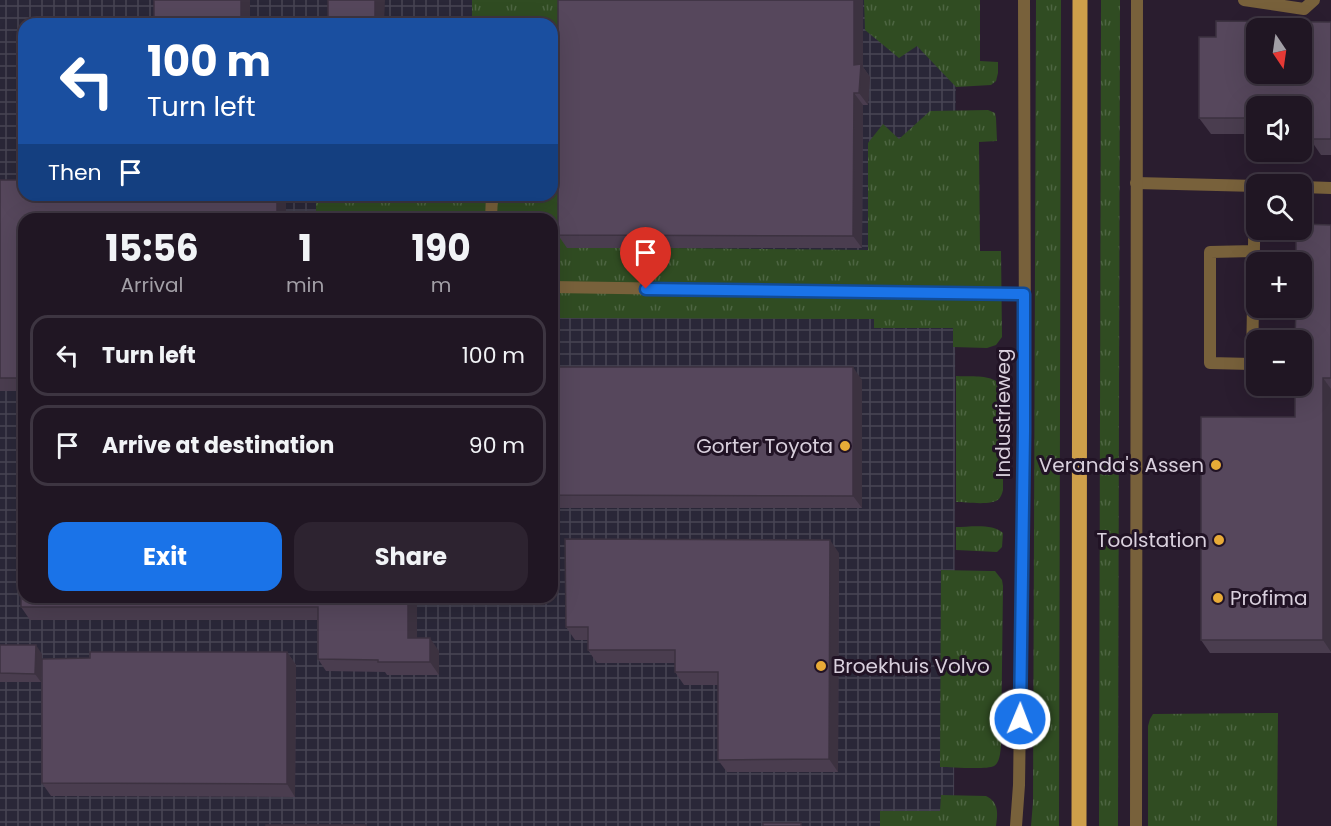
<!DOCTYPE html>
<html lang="en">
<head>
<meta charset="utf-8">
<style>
	body { margin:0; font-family:Poppins,sans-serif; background:#2d2330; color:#f1f3f6; height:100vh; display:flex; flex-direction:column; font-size:22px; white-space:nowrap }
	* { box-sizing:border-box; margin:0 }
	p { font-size:20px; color:#a29fa6 }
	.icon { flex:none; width:33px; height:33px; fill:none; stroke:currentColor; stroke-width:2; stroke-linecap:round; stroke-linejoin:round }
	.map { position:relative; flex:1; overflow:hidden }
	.details { position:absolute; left:18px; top:213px; width:540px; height:390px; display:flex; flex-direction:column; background:#201623; border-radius:18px; box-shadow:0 6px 24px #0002,0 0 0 2px #3d3541 }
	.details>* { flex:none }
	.hud { position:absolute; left:18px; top:18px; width:540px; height:183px; border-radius:18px; box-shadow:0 6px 24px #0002,0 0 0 2px #3d3541; background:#1a4fa0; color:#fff; overflow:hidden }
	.needle { width:39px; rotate:167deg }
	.buttons { position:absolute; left:1246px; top:18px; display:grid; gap:12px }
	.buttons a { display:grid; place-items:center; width:66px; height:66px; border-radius:12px; background:#201623; box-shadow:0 6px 24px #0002,0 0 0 2px #3d3541; font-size:30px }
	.pin { position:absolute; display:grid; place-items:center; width:51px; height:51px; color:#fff; margin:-62px -26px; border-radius:50% 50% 50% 0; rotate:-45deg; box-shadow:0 0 6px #0007 }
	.pin .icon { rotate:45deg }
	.me { position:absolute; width:66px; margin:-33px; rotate:1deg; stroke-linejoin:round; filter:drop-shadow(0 0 4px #0008) }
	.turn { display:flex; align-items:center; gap:21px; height:126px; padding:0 30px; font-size:27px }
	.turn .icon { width:78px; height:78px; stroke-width:2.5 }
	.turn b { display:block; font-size:42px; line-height:51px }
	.then { display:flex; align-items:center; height:57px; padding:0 30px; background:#0003; gap:12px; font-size:22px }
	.eta { display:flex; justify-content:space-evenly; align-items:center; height:102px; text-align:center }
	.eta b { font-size:36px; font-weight:700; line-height:42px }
	.cta { display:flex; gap:12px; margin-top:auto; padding:12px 30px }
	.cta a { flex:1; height:69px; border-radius:18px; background:#1a73e8; color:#fff; font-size:24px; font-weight:700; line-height:69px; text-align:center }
	.cta a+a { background:#2d2330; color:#f1f3f6 }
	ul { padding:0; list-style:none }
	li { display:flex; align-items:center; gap:18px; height:81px; margin:0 12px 9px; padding:0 18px; border:3px solid #3d3541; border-radius:18px }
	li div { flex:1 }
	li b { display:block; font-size:22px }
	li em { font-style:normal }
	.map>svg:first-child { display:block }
	.industrial { fill:url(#industrial-grid); fill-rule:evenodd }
	.grass { fill:url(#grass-tufts) }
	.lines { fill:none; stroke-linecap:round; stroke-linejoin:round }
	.lane { stroke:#78613b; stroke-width:12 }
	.street { stroke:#78613b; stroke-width:12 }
	.primary { stroke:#ce9f4a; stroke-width:15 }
	.wall { fill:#4a3d4f }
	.shaded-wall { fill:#3c3240 }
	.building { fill:#56475c; stroke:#3c3240; stroke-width:1.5; fill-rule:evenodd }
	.route-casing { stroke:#114b97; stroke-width:15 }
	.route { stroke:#1a73e8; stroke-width:10 }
	.poi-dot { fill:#e8ab37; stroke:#211325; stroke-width:2 }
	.labels { text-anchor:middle; stroke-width:6; stroke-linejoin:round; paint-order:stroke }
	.street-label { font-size:20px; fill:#d9d0dd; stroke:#211325 }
	.poi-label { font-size:20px; fill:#d9d0dd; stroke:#211325; text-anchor:end }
</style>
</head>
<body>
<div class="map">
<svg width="1331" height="826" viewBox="0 0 1331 826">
	<defs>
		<pattern id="industrial-grid" width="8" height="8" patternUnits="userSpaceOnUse" patternTransform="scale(1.5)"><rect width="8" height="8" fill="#2a2738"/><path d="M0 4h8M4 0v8" fill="none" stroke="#484554"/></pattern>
		<pattern id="grass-tufts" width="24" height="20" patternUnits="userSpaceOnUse" patternTransform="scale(1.5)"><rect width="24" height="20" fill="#304c22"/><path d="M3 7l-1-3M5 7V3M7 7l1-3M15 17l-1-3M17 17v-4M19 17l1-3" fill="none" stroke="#4d6542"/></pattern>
	</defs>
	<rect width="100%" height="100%" fill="#2a1d2f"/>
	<path class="industrial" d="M0,0H956L954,826H0ZM24,24H552V195H24ZM24,219H552V597H24Z"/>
	<g class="grass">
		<polygon points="472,0 563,0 566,247 868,250 868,143 883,124 899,139 930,111 988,110 995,113 996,118 997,141 979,142 980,251 1001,251 1002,337 996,345 987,348 953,347 953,328 874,328 874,319 552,318 552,219 316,219 316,195 552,195 552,24 472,24"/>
		<polygon points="864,0 980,0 980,61 998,62 998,73 996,81 991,85 956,87 917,46 899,58 865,30"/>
		<polygon points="1036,0 1061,0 1059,826 1031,826 1033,802"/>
		<polygon points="1101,0 1120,0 1118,826 1099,826"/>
		<path d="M956,376C972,377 994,373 1003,388V490C1002,494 1001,496 999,499C992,506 966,502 956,502Z"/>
		<path d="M956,527C969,527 993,523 1003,533L1002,547L997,552L956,550Z"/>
		<path d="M941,570L990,571H995L1002,580L1003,586L1001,747C1000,753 1000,762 994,766C987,770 950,767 940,767Z"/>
		<polygon points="1278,713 1277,826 1148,826 1148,726 1150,719 1153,714"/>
		<path d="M941,795L986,796C999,802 998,814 996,826H880V811H940Z"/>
	</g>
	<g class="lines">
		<g class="lane">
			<polyline points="1244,0 1304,9 1314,0"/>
			<polyline points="1136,183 1257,186"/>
			<polyline points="1302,187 1331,188"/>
			<polyline points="491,219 492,195"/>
			<polyline points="1254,251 1210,252 1210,363 1252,364 1255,186"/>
			<polyline points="552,287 1024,294"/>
		</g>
		<g class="street">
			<polyline points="1016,826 1019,785 1025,369 1024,0"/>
			<polyline points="1136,826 1137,0"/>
		</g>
		<polyline class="primary" points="1079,826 1080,0"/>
	</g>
	<g class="wall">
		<polygon points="558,0 863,0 863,67 870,77 868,105 863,105 862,248 567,248 558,235"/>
		<polygon points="1331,22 1331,155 1321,155 1310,139 1310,134 1302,134 1302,106 1257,106 1257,134 1211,134 1199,118 1216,37"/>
		<polygon points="0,180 24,195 286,195 286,219 24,219 24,391 0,391"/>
		<polygon points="1331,225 1331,653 1210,653 1201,640 1295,417"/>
		<polygon points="552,367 862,380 862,508 556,508 552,503"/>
		<polygon points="839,553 838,772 727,772 718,760 718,685 684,685 675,672 675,663 597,663 588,650 588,640 575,640 566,627"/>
		<polygon points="417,597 417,638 439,651 439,675 387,675 385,672 326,671 318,659 318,620 30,620 21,607"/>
		<polygon points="0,645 42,654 41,682 0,682"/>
		<polygon points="287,652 296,665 295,797 51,796 42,783 90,658"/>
	</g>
	<g class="shaded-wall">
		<rect x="241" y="0" width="9" height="24"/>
		<polygon points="375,0 385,0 384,24 375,24"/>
		<polygon points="854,0 863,0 863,67 870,77 868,105 859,93 854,65"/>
		<polygon points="854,93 863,105 862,248 853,236"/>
		<rect x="277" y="195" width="9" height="24"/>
		<polygon points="853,367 862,380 862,508 853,496"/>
		<polygon points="1323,378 1331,389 1331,652 1323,640"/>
		<polygon points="830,540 839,553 838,772 829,759"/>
		<polygon points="408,597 417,597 417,651 408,638"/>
		<polygon points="430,638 439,651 439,675 430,662"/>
		<polygon points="36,645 42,654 41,682 35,674"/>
		<polygon points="287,652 296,665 295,797 287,784"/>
	</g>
	<g class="building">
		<rect x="154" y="0" width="87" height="24"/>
		<polygon points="328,0 375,0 375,24 330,24 328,19"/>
		<polygon points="558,0 854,0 854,65 861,64 859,93 854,93 853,236 558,235"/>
		<path d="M1216,21L1331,22V139H1310V118H1302V106H1257V118H1199V37H1216ZM1257,28H1302V74H1257Z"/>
		<polygon points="0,180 24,180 24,195 277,195 277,219 24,219 24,378 0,378"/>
		<polygon points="1302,224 1331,225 1331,378 1323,378 1323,640 1201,640 1201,417 1295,417 1295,386 1302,386 1302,340 1295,340 1296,308 1302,308 1302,262 1296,262 1296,230 1302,230"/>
		<polygon points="552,367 853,367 853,496 552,495"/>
		<polygon points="21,474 24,474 24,597 408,597 408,638 430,638 430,662 378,662 378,660 318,659 318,607 21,607"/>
		<polygon points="565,539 830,540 829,759 718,760 718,672 675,672 675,650 588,650 588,627 566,627"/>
		<polygon points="0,645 36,645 35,674 0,673"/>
		<polygon points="90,652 287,652 287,784 42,783 42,659 90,658"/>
		<rect x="763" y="823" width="38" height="3"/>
		<rect x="266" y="825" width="100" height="1"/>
	</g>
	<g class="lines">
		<defs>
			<polyline id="route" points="646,289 1024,294 1024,432 1020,719"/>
		</defs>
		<use href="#route" class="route-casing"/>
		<use href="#route" class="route"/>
	</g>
	<g class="poi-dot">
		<circle cx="845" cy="446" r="6"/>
		<circle cx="1216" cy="465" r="6"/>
		<circle cx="1219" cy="540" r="6"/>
		<circle cx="1218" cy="598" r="6"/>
		<circle cx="821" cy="666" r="6"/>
	</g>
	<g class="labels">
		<g class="street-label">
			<text transform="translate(1003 413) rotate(-90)" y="7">Industrieweg</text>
		</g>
		<g class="poi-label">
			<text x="833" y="453">Gorter Toyota</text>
			<text x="1204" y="472">Veranda's Assen</text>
			<text x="1207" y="547">Toolstation</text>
			<text x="1230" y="605" text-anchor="start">Profima</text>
			<text x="833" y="673" text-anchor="start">Broekhuis Volvo</text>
		</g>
	</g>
</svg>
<div class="buttons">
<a><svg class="needle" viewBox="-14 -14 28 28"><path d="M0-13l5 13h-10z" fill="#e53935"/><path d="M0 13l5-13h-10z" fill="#a29fa6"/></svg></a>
<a><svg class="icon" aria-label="sound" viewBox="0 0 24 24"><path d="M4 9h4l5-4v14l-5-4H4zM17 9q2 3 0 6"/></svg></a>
<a><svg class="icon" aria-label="search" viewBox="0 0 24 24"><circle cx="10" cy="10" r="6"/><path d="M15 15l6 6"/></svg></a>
<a>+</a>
<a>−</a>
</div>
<div class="pin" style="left:646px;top:289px;background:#d93025"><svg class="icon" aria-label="arrive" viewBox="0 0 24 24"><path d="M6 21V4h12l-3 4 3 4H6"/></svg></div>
<svg class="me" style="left:1020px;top:719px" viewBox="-20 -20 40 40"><circle r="17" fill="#1a73e8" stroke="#fff" stroke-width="3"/><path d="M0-11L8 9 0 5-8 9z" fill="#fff"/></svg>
<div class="hud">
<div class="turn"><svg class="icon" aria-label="left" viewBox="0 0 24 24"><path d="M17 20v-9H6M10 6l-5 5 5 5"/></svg><div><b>100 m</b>Turn left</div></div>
<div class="then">Then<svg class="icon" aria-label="arrive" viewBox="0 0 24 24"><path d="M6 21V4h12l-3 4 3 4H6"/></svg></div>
</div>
<section class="details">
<div class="eta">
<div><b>15:56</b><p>Arrival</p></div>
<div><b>1</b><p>min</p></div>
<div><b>190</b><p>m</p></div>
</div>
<ul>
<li><svg class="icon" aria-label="left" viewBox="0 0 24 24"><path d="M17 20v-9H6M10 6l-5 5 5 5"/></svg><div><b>Turn left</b></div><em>100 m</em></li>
<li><svg class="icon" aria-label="arrive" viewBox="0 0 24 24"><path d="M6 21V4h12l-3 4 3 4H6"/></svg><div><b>Arrive at destination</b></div><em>90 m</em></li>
</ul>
<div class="cta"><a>Exit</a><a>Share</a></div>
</section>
</div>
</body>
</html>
